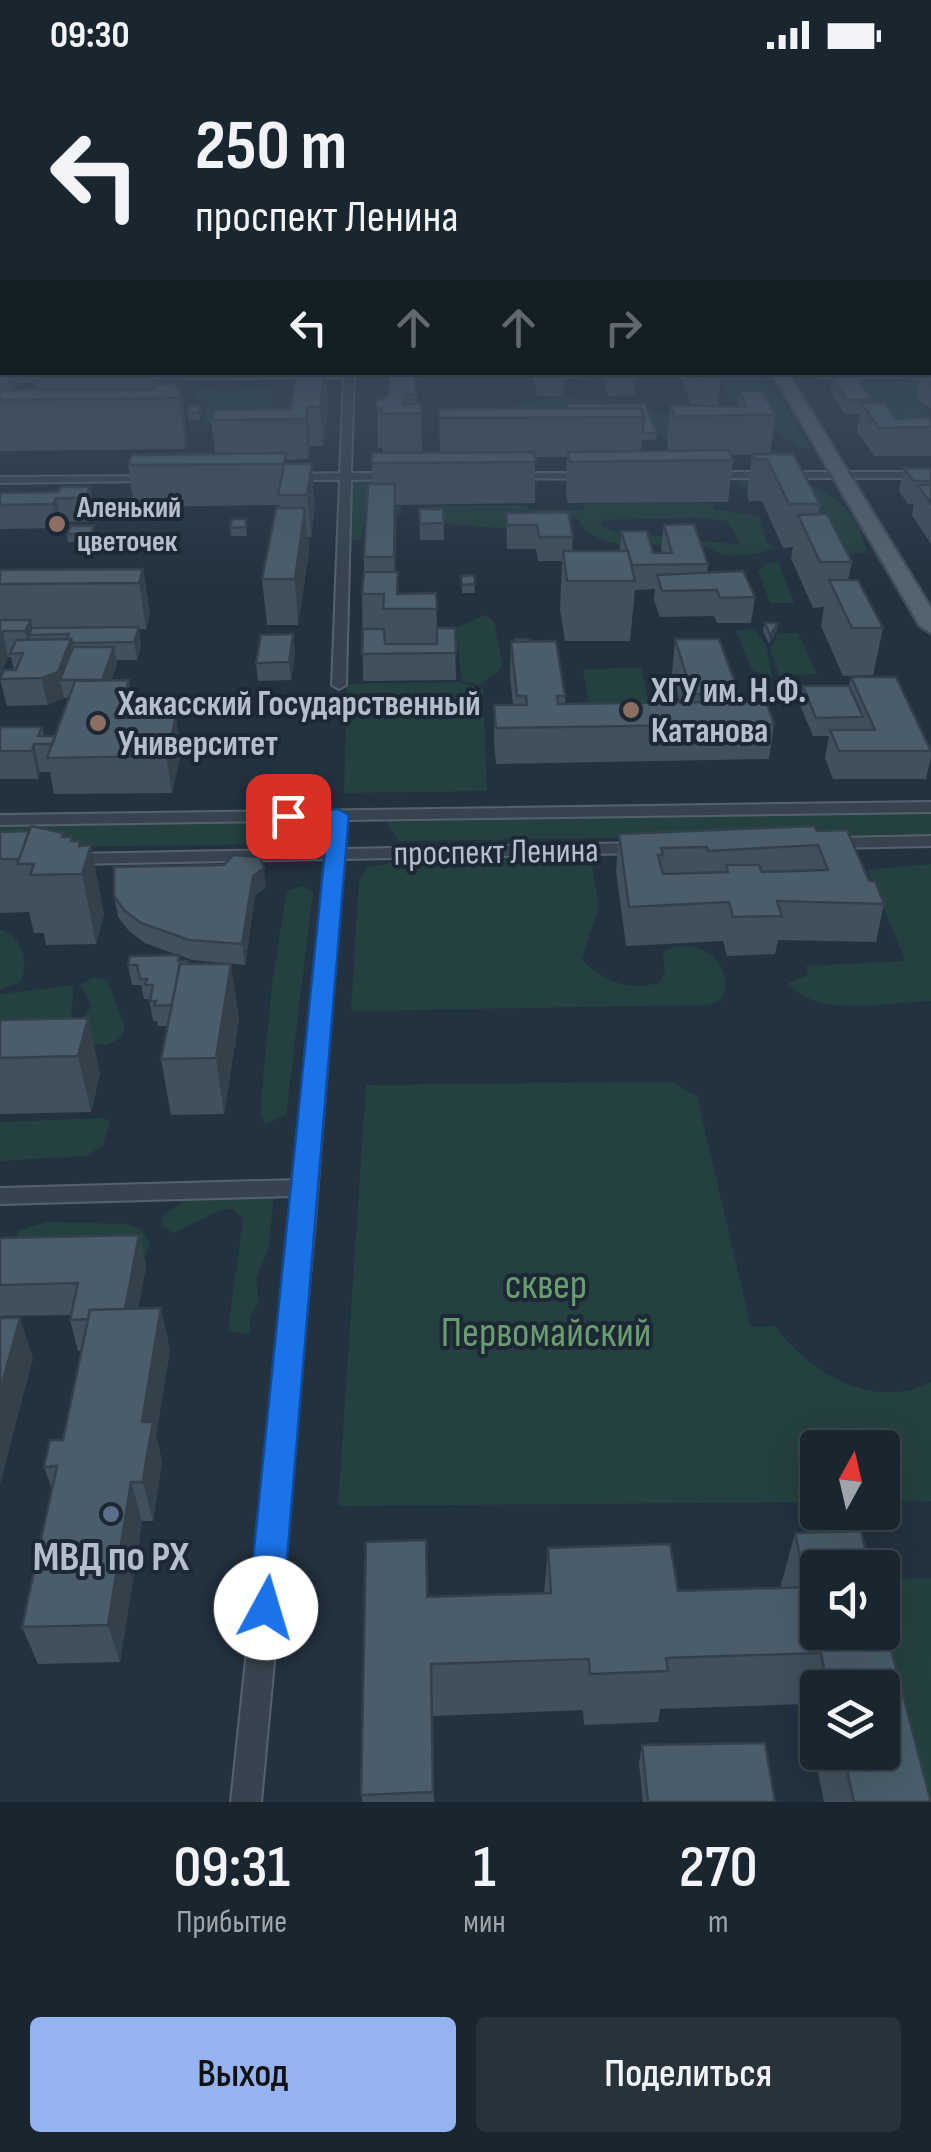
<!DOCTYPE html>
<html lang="ru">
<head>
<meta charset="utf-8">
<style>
	body { margin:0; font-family:"Sofia Sans Condensed",sans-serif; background:#27323b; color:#f1f3f6; height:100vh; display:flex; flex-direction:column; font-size:38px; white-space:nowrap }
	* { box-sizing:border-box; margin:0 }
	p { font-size:32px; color:#9fa5aa }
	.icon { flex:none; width:55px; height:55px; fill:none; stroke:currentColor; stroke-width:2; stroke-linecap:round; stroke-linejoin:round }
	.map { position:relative; height:1732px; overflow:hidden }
	.panel { display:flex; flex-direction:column; background:#1a262f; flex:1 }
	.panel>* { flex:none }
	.top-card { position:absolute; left:0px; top:0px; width:932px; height:305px; box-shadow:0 10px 40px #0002,0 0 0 2px #38434b; background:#1a262f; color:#f1f3f6; overflow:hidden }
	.needle { width:65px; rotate:8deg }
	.buttons { position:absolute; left:800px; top:1360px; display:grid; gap:20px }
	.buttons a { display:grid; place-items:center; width:100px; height:100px; border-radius:10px; background:#1a262f; box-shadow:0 10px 40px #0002,0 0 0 2px #38434b; font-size:50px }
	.pin { position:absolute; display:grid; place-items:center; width:85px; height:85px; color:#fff; margin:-42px; border-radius:20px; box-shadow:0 5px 15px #0006 }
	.me { position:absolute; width:110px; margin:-55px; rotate:6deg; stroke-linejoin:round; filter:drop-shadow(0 0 8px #0008) }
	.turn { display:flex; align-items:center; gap:35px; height:210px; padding:0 30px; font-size:45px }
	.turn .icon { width:130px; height:130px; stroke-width:2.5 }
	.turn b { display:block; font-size:70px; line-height:85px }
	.lanes { display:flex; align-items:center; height:95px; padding:0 30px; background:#0003; justify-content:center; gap:50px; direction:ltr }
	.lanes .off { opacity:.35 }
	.eta { display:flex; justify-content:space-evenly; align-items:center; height:170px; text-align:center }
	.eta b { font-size:60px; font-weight:600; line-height:70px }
	.button { display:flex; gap:20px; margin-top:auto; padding:20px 30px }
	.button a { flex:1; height:115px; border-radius:10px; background:#95b2f1; color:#111; font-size:40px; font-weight:600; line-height:115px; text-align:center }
	.button a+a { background:#27323b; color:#f1f3f6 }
	.status { display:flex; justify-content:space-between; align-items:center; height:70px; padding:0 50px; background:#1a262f; direction:ltr }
	.status svg { height:28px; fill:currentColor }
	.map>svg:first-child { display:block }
	.green { fill:#254040; fill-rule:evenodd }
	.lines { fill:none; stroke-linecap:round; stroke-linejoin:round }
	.street-casing { stroke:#55626d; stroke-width:4 }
	.primary-casing { stroke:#404d58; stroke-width:5 }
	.street { fill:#37444f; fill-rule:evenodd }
	.primary { fill:#55636f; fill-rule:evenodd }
	.wall { fill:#40505c; fill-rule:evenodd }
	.shaded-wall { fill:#34414b }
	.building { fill:#4b5d6b; stroke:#34414b; stroke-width:2.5; fill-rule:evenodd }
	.route { fill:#1a73e8; stroke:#114b97; stroke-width:2.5 }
	.education-dot { fill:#8d6e63; stroke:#1c2934; stroke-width:4 }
	.service-dot { fill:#5c6f8a; stroke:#1c2934; stroke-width:4 }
	.labels { text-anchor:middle; stroke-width:8; stroke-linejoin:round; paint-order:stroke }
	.far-poi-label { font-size:30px; font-weight:bold; fill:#b3bfca; stroke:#1c2934; text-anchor:start }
	.poi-label { font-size:35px; font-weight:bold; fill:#b3bfca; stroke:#1c2934; text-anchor:start }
	.street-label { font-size:35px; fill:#b3bfca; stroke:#1c2934 }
	.near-park-label { font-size:42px; fill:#699c6e; stroke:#1c2934 }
	.near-poi-label { font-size:42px; font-weight:bold; fill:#b3bfca; stroke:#1c2934 }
</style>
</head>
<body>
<div class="status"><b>09:30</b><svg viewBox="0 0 49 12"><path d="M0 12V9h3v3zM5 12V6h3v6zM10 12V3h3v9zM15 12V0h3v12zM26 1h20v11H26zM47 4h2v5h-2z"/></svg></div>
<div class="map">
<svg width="931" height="1732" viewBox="0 0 931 1732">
	<rect width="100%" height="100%" fill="#23323f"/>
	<g class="green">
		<polygon points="931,302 931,323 915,327 931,345 889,353 862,312 911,311 909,303"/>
		<path d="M720,303L761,304L765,317L775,323L812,379L800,378L773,359L672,370L646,359L503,341C526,331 560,324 586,329C631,337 693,358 737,336L725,321Z"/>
		<polygon points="241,316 274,318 274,330 268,340 233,340 230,352 204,353 209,331 194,330 197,320 237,321"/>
		<path d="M732,406C793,407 852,412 867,483H846L780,419L739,416Z"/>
		<polygon points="537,407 539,414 532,418 377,418 366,423 365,435 400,436 403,443 363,453 362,469 347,471 351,409"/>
		<path d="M714,433V439L759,446L767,473L776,477C761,484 738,488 722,484C715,482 708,477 700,475C663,469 600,491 577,448L526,460L428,453L419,445L427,436H437L523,435L532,440H585L584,434ZM695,448L727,451L741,475L613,461L601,455L602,450Z"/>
		<polygon points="767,493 779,493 794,533 770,533 758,501"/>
		<polygon points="484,545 494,551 503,597 480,615 462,611 457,570 459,578 445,578 443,568 456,568 454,559"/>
		<polygon points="754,558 766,575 772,608 752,600 736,561"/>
		<polygon points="778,563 798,563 817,604 779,605 770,580"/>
		<polygon points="641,598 655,657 593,657 583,599"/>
		<polygon points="457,612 483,619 487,721 344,723 347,614"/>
		<polygon points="931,742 931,764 399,771 386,752"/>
		<polygon points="275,752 268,774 0,778 0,757"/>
		<path d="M584,785L591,790L599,836L582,889C601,912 629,921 659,913L665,903L663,882C696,863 739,893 721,930L708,935L351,941L359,810L367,798L420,787Z"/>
		<path d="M931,794V931C887,932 818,949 788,913L808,905L806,896L906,891L867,800Z"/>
		<polygon points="303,816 313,822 286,1045 265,1054 260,1043 272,913 286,827 288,820"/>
		<path d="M0,859C22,867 30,892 20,913L0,919Z"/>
		<path d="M93,907L108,911L125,958C117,979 97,977 81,969L77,955L92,936L80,915Z"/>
		<polygon points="74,915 68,982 0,984 0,924"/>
		<path d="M672,1012L697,1026L751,1257L775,1256C808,1302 874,1342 931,1312V1431H883L882,1378H818L817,1432L338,1436L366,1015Z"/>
		<polygon points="104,1048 110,1052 103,1076 85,1086 0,1091 0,1052"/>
		<polygon points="265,1121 274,1127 268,1180 256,1208 259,1232 250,1246 250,1264 228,1261 243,1149 233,1139 221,1140 173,1163 162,1155 163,1145 192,1126"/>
		<polygon points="48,1152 126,1154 141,1159 150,1175 145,1186 134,1189 13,1174 19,1160"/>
		<polygon points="931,1508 931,1728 926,1728 883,1547 882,1509"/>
	</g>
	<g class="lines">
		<defs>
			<g id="street">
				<polygon points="354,302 351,403 396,403 401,406 396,409 351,410 346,615 339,619 332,615 340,410 292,410 287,407 292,404 340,403 344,307 164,309 159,306 164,303"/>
				<polygon points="0,305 53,304 58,307 53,310 0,311"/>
				<polygon points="931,402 931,408 712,408 707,405 712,402"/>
				<polygon points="512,403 591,403 596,406 591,409 508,408 507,406"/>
				<polygon points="155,406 156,408 151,411 0,413 0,407"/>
				<polygon points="931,732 931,742 346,750 344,779 641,773 649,778 641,783 343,789 315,1151 261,1732 231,1732 295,1126 0,1134 0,1118 297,1110 327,789 72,794 64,789 72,784 328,779 331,750 0,755 0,745"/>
				<polygon points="931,766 931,776 832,778 824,773 832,768"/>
			</g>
			<polygon id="primary" points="772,302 787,302 931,538 931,563 920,556"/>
		</defs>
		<use href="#street" class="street-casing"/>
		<use href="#primary" class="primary-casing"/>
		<use href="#street" class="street"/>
		<use href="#primary" class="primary"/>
	</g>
	<g class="wall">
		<polygon points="0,267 2,267 2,302 15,302 17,313 12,320 36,320 33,302 184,302 185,311 178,315 178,318 181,318 187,368 185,379 0,381"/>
		<polygon points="326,302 328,337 323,376 310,376 308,389 286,390 286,394 315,436 311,467 308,467 309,481 298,555 267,555 262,509 279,435 134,437 128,395 215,384 211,350 290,339"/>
		<polygon points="417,302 417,334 421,334 422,382 440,383 439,339 567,339 645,334 657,363 656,370 642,370 641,381 669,381 667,374 670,335 737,337 739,321 776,345 770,384 820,434 818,445 852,492 848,510 883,558 873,605 843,606 821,556 824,537 813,538 791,488 793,477 783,478 762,431 749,431 747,425 752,385 731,385 733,390 728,432 568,433 566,423 567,387 535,387 535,433 395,435 395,502 399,524 436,523 437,558 455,558 456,610 363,611 362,524 364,502 364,487 373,414 372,393 383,383 383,378 378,378 377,330 388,326"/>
		<polygon points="533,302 718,302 721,308 718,336 692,336 679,305 636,305 635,325 608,326 602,307 565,308 564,326 537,326"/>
		<polygon points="816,302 901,302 900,309 858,309 873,330 872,333 896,349 931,347 931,386 874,386 857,361 860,344 845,344 830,322 832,309 820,309"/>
		<polygon points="920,307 931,307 931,339 916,328"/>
		<polygon points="201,336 201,343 199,350 189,350 188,343"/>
		<polygon points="904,398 931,398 931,474 912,445 914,434 908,434 899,421"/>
		<polygon points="90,417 94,440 89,451 61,452 58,458 0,459 0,423 58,422"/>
		<polygon points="419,439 443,439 444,470 420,470"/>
		<polygon points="506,443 573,467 572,481 620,481 621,461 653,483 663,483 661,479 664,455 708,494 707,502 755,527 751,553 717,553 714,546 660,547 654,530 655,519 635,520 630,571 565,571 560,540 562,491 538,491 536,479 507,479"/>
		<polygon points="246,449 247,466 231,466 230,458"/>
		<polygon points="67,464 95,464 92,472 68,472"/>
		<polygon points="143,499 150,544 146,559 139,559 141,574 137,590 116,590 117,594 111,610 129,610 134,648 181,683 172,723 54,724 50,702 40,702 38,709 0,709 0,657 42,657 44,666 55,666 69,628 64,628 47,635 7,636 0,609 14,600 11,587 8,587 0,605 0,500"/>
		<polygon points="474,505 475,523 462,523 461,506"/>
		<polygon points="765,553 777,562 769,574 763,561"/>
		<polygon points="293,564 295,582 291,610 258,611 256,593"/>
		<polygon points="675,569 739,623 738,631 774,654 769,689 496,694 494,671 494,635 513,635 510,606 511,572 530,572 565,626 565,634 680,632 672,604"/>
		<polygon points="851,607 931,678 931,687 926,709 833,709 825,688 829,666 813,666 800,635 803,616 849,616"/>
		<polygon points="817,761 869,811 884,834 876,872 778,870 775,884 727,886 723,871 626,876 616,801 619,764"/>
		<polygon points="0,762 72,767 73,771 80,771 104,844 96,874 46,875 44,863 34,863 29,842 0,843"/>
		<polygon points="266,817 255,825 245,895 192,890 179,885 180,891 188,894 239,948 224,1044 171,1045 161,989 167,956 158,956 157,951 153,951 150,935 148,929 144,929 141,915 132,915 128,895 178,885 145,873 129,861 118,847 114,826"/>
		<polygon points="88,948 100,1004 91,1042 0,1044 0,950"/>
		<polygon points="139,1165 146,1196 138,1239 170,1279 156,1365 162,1392 156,1430 153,1451 142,1451 120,1592 38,1594 22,1557 52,1419 44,1397 63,1370 82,1281 78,1281 70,1250 71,1245 0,1246 0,1168"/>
		<path d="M861,1461L870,1498H818V1562H882V1545L931,1732H824L804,1634L660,1639L658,1652L584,1655L583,1640L433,1646L434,1732H362L366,1472L426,1470L428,1527L544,1524L548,1478L670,1474L678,1521L780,1518L795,1463ZM818,1618H882V1682H818Z"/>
		<polygon points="642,1675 775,1732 643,1732 639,1693"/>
	</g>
	<g class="shaded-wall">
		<polygon points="7,302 15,302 17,313 11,322"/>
		<polygon points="184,302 185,311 178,315 179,327 181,318 187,368 185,379 179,328 161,328 158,303"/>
		<polygon points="326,302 328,337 323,376 320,337"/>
		<polygon points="308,337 310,376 308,389 306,349"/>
		<polygon points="312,394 315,436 311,467 307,425"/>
		<polygon points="395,414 396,456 395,532 394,487"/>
		<polygon points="90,417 94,440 89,451 85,428"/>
		<polygon points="56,428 61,452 58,458 53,434"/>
		<polygon points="305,438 309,481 298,555 295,509"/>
		<polygon points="94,456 95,464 92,472 91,464"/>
		<polygon points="143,499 150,544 146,559 139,513"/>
		<polygon points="31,550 34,565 29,565 33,583 31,587 25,561"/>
		<polygon points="778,553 777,562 769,574 770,565"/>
		<polygon points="139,557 141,574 137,590 134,572"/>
		<polygon points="3,561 8,587 0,605 0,567"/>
		<polygon points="293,564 295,582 291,610 289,592"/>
		<polygon points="71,569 76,595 60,610 58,602"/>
		<polygon points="114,577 117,594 105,628 102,610"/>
		<polygon points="58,602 64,628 47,635 42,608"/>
		<polygon points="129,610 135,645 123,684 117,648"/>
		<polygon points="176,647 181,683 172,723 166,686"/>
		<polygon points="34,674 40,702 38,709 32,681"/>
		<polygon points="80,771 85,794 91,775 104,844 96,874 82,804 79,776"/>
		<polygon points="264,798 266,817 255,825 245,895 242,874 253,806"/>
		<polygon points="231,894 239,948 224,1044 216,988"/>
		<polygon points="88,948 100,1004 91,1042 78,986"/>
		<polygon points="139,1165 146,1196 131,1280 123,1248"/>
		<polygon points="161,1238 170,1279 156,1365 162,1392 153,1451 143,1412 142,1352"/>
		<polygon points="20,1248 33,1288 0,1415 0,1321"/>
		<polygon points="131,1412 142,1451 120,1592 108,1555"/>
	</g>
	<g class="building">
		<polygon points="297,302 325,302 320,337 308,337 306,349 211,350 215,340 290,339"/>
		<polygon points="389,302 416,302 416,324 407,325 403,334 421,334 422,343 382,344 382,338 376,339 377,330 388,326"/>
		<polygon points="692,302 718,302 721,308 694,309"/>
		<polygon points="857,307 873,330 847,330 832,308"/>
		<polygon points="920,307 931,307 931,315"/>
		<polygon points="155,314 177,314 176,318 181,318 179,328 0,330 0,320 153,320"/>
		<polygon points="739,321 762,321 776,345 675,346 670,335 747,337"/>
		<polygon points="861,333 885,333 896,349 931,347 931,357 879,358"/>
		<polygon points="566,334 645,334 657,363 643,363 644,347 641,338 567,339"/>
		<polygon points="190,336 201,336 199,343 188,343"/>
		<polygon points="641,338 644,347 439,348 439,339"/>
		<polygon points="729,380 733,390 570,392 567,382"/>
		<polygon points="534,382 536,392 372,393 372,383"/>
		<polygon points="286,383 284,394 128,395 132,385"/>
		<polygon points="752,384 793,384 820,434 789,434 767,389 754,389"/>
		<polygon points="284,394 312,394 307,425 278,425"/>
		<polygon points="904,398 931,398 931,411 913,411"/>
		<polygon points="368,414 395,414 394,487 364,487"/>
		<polygon points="918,415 931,415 931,434"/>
		<polygon points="61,417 90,417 85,428 56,428 53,434 0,435 0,423 58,422"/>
		<polygon points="276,438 305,438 295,509 262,509"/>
		<polygon points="419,439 443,439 444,453 420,454"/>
		<polygon points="568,442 573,467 539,467 537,455 507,455 506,443"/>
		<polygon points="827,444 852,492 820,492 798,445"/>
		<polygon points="232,449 246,449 246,457 230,458"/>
		<polygon points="694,454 708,494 632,495 621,461 647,461 653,483 672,483 664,455"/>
		<polygon points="71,456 94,456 91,464 67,464"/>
		<polygon points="563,481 628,481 635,511 567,511"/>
		<polygon points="143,499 139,513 0,514 0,500"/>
		<polygon points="743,501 755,527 720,528 717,520 662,521 657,505"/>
		<polygon points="364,502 398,502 397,524 436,523 437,539 383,539 384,524 362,524"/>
		<polygon points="474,505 475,514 462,515 461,506"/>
		<polygon points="829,510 858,510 883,558 852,558"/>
		<polygon points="0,550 31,550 25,561 3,561 0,567"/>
		<polygon points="765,553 778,553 770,565"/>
		<polygon points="139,557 134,572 72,573 71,569 67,569 69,564 29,565 32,558"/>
		<polygon points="437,558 455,558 456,583 362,584 363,559 384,559 385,574 437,574"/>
		<polygon points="293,564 289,592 256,593 261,565"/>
		<polygon points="71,569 58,602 42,608 0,609 4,600 16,600 23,583 10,584 16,570"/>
		<rect x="515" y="569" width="15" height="3"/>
		<polygon points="675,569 719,569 739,623 730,623 733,632 766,631 774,654 496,658 494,635 527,635 526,626 517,626 511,572 556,571 565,626 557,626 558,634 704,632 701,624 692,624"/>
		<polygon points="73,577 114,577 102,610 60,610"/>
		<polygon points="851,607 896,607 931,681 839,681 830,660 875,660"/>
		<polygon points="129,610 117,648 176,647 166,686 47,688 75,611"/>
		<polygon points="803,616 849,616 863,647 816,648"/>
		<polygon points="0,657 42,657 38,666 55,666 52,674 34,674 32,681 0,681"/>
		<polygon points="31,756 63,763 62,767 72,767 71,771 80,771 79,776 91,775 82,804 30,805 34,794 17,794"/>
		<path d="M814,756L817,761L847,760L869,811H875L884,834L777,831L782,846L733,847L729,832L629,837L619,764ZM818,775L828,800L762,802L759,795H726L728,802L663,804L658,785H663L661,778L707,777L708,781Z"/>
		<polygon points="29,761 19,789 0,789 0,762"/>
		<polygon points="233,785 260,787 264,798 253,806 242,874 189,870 141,853 125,841 114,826 114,797 224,795"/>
		<polygon points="179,885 178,891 188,891 187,894 180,894 172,935 154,936 156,931 150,931 153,915 145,915 147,909 140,909 137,895 128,895 130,886"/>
		<polygon points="180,894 231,894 216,988 161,989"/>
		<polygon points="88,948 78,986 0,988 0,950"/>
		<polygon points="139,1165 125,1239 90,1240 88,1249 70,1250 78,1213 0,1215 0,1168"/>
		<polygon points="161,1238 142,1352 153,1352 146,1391 143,1412 131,1412 108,1555 22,1557 57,1396 44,1397 50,1370 63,1370 90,1240"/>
		<polygon points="0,1248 20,1248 0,1321"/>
		<polygon points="861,1461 870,1498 818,1498 818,1562 882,1562 882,1545 931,1732 854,1732 843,1682 882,1682 882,1618 828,1618 821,1583 666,1588 668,1601 590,1604 589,1589 431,1594 433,1722 361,1725 366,1472 426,1470 427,1527 551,1523 548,1478 670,1474 678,1521 807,1517 795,1463"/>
		<polygon points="765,1673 775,1732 648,1732 642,1675"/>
	</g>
	<linearGradient id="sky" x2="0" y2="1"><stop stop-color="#131c23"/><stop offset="0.52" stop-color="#3f4f63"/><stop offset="1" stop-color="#3f4f63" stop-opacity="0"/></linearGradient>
	<rect width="931" height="509" fill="url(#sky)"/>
	<polygon class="route" points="338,739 349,745 283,1538 278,1551 266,1556 253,1551 248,1538 328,751 288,752 277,746 288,740"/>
	<g class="education-dot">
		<circle cx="57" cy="454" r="10"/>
		<circle cx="631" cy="640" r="10"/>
		<circle cx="98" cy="653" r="10"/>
	</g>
	<circle class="service-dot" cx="111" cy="1444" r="10"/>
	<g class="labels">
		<g class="far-poi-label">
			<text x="77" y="447">Аленький<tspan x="77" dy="34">цветочек</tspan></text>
		</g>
		<g class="poi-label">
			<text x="651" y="632">ХГУ им. Н.Ф.<tspan x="651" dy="40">Катанова</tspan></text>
			<text x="118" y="645">Хакасский Государственный<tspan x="118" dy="40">Университет</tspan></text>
		</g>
		<g class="street-label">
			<text transform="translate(496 781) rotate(-1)" y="12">проспект Ленина</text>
		</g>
		<g class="near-park-label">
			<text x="546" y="1228">сквер<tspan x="546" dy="48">Первомайский</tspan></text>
		</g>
		<g class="near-poi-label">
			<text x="111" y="1500">МВД по РХ</text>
		</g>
	</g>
</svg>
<div class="buttons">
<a><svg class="needle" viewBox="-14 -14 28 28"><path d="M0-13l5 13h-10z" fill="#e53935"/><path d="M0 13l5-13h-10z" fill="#9fa5aa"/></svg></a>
<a><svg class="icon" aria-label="sound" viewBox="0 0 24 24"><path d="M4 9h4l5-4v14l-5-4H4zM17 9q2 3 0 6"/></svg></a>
<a><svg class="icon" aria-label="layers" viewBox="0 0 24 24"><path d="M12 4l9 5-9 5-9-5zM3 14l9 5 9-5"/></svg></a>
</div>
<div class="pin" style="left:288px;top:746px;background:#d93025"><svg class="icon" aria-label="arrive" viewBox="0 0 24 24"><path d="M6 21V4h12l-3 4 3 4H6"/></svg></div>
<svg class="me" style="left:266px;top:1538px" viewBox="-20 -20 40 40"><circle r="19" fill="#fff"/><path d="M0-13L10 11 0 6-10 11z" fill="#1a73e8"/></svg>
<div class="top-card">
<div class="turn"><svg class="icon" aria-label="left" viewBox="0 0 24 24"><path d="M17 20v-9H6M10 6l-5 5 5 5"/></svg><div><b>250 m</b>проспект Ленина</div></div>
<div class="lanes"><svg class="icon" aria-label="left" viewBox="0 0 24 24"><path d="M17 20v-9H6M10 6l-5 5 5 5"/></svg><svg class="icon off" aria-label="ahead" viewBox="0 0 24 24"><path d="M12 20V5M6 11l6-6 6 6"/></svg><svg class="icon off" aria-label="ahead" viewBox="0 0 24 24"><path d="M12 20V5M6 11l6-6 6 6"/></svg><svg class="icon off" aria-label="right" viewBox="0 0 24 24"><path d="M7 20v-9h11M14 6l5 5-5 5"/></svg></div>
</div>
</div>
<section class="panel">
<div class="eta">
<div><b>09:31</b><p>Прибытие</p></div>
<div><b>1</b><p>мин</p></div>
<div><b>270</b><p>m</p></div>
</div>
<div class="button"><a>Выход</a><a>Поделиться</a></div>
</section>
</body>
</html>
